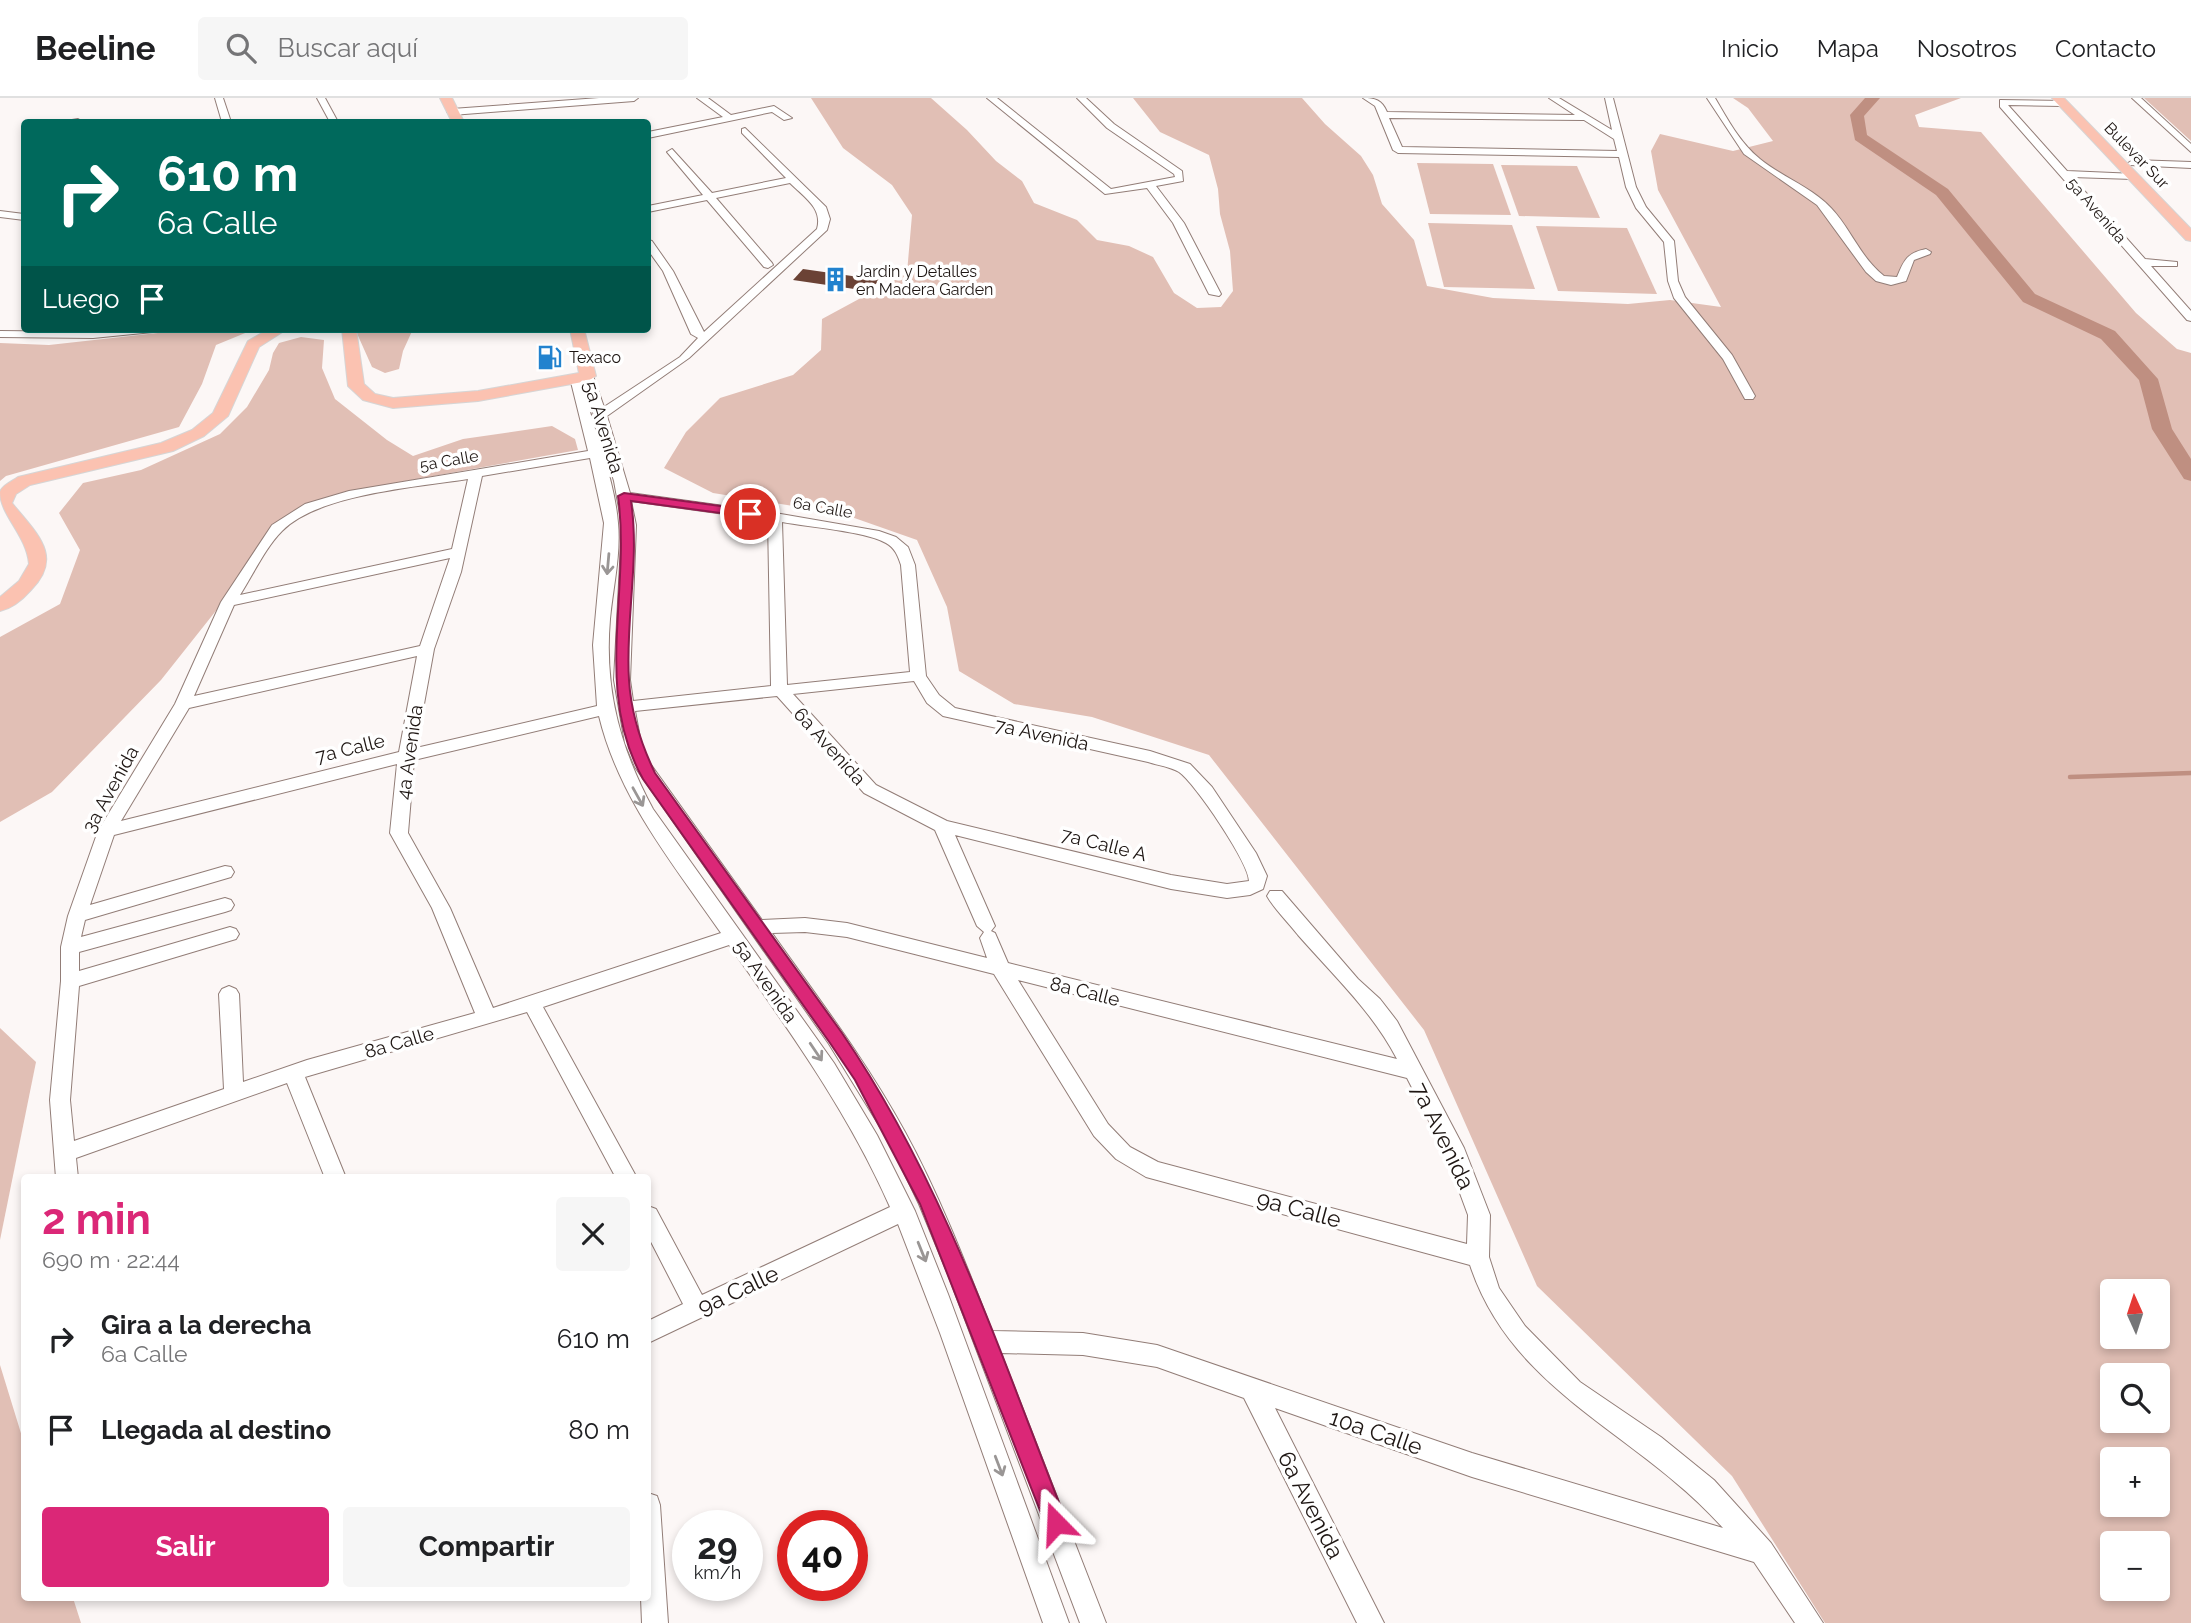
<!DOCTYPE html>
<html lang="es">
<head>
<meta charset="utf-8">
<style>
	body { margin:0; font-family:Raleway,sans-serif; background:#f6f6f6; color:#202124; height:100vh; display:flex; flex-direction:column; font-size:26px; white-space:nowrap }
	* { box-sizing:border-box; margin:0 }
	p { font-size:23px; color:#757577 }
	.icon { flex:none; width:38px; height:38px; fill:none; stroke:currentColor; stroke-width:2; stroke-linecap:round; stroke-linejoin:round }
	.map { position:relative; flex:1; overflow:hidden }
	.sheet { position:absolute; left:21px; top:1076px; width:630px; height:427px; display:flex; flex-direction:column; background:#fff; border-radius:7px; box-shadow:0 4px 10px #0003 }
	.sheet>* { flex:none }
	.top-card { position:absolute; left:21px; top:21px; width:630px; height:214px; border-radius:7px; box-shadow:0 4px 10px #0003; background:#00695c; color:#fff; overflow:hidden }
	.needle { width:46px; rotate:357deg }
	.controls { position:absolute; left:2100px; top:1181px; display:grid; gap:14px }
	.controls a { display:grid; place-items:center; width:70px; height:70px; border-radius:7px; background:#fff; box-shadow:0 4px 10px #0003; font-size:35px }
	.speed { position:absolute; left:672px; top:1412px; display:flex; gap:14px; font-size:35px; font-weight:700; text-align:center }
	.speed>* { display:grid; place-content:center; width:91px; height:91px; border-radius:50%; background:#fff; box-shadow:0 4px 10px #0003; line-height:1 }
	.speed small { font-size:18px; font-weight:400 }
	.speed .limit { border:10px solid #d22; background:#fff; color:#111 }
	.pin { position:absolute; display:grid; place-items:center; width:60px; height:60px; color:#fff; margin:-30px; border:4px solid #fff; border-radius:50%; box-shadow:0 2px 7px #0007 }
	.me { position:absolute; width:77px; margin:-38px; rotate:339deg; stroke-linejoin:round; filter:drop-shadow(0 0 5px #0008) }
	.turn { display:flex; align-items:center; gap:24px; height:147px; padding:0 21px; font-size:32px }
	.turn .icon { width:91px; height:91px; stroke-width:2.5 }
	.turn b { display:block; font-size:49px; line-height:60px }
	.then { display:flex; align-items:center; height:66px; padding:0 21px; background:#0003; gap:14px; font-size:26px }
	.round { display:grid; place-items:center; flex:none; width:74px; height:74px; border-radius:7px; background:#f6f6f6 }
	.overview { display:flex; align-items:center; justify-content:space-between; height:119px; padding:0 21px }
	h1 { font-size:42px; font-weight:700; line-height:52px; color:#db2777 }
	.action { display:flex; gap:14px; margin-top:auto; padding:14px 21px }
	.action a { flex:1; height:80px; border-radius:7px; background:#db2777; color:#fff; font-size:28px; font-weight:700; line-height:80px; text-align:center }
	.action a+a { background:#f6f6f6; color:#202124 }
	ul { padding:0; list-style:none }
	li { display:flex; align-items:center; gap:21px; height:91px; padding:0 21px }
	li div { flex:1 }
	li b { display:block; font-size:26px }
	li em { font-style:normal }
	header { display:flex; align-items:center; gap:42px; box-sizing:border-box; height:98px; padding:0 35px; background:#fff; border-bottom:2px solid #e0e0e0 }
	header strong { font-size:33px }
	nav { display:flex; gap:38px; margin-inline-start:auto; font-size:24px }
	.search { width:490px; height:63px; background:#f6f6f6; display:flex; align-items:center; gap:18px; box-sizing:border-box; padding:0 24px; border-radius:7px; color:#757577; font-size:26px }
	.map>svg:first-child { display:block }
	.green { fill:#e1bfb5; fill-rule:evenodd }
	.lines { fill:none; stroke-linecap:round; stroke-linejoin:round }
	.stream { stroke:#bf8f81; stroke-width:4.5 }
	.river { fill:#bf8f81; fill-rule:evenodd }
	.building { fill:#6b4235 }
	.minor-casing { stroke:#927d77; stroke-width:2 }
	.major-casing { stroke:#d6d5d5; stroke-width:2 }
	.minor { fill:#fff; fill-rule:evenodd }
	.major { fill:#fbc2b1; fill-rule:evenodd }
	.oneway { stroke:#9a9695 }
	.route { fill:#db2777; stroke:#8e194d; stroke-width:2 }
	.labels { text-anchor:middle; stroke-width:7; stroke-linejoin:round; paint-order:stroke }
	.far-street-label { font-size:16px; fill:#1e1613; stroke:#fff }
	.far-poi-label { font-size:16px; fill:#1e1613; stroke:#fff; text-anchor:start }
	.street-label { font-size:19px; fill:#1e1613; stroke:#fff }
	.near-street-label { font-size:23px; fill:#1e1613; stroke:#fff }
</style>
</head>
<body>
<header>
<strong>Beeline</strong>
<div class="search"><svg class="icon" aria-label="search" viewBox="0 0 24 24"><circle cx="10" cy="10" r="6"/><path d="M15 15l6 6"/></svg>Buscar aquí</div>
<nav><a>Inicio</a><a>Mapa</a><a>Nosotros</a><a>Contacto</a></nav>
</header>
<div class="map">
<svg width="2191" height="1525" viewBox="0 0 2191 1525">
	<rect width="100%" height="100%" fill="#fcf7f6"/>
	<g class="green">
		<path d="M811,0H931L967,32L996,63L1022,83L1034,105L1077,122L1097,142L1129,148L1153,159L1174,195L1197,210L1221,209L1233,193L1230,153L1220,116L1218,91L1209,57L1160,34L1133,0H1302L1325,26L1361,58L1373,77L1382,106L1414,142L1427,188L1493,200L1628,206L1670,202L1721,209L1658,92L1651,53L1660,36L1733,53L1773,43L1748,10L1733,0H1961L1915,17L1919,29L1981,34L2136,215L2177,251L2191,255V1525H1825L1732,1378L1537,1188L1424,932L1209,657L1092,619L1014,606L959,573L947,509L917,442L843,416L713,395L664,370L686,334L720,300L793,277L821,252L822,221L907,175L912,117L892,87L843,50ZM2112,1194H2158V1239H2112ZM2112,1278H2158V1323H2112ZM2112,1362H2158V1407H2112ZM2112,1446H2158V1491H2112Z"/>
		<polygon points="2144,0 2191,0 2191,43"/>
		<polygon points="1417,65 1493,66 1511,117 1430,116"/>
		<polygon points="1501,67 1577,68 1600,120 1519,118"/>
		<polygon points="1428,125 1512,127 1535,191 1444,189"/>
		<polygon points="1536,128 1627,130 1657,196 1558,193"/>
		<polygon points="194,231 255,231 216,247 202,286 179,329 6,378 0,383 0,245 49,247"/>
		<polygon points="355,231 413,231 403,253 399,271 385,275 372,269"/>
		<polygon points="301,239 324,242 322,270 335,301 387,342 413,358 463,341 552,328 575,341 578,352 367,390 296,412 161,582 52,694 0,724 0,539 60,506 80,452 59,415 83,385 141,372 220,336 247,309 269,272 273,255 279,245"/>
		<polygon points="0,930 36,964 0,1142"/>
		<polygon points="0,1267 24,1345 24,1500 73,1500 81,1525 0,1525"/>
	</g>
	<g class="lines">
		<polyline class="stream" points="2070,679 2191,675"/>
		<polygon class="river" points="1865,0 1880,0 1864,18 1867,37 1948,91 2035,196 2115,233 2158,281 2172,331 2191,361 2191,383 2184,381 2152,331 2139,282 2101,241 2023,204 1936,97 1855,42 1850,17"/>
	</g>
	<polygon class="building" points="803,171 880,182 868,193 793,182"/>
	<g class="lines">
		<defs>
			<g id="minor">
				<polygon points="215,0 223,0 231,24 222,24"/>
				<polygon points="317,0 325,0 338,24 330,24"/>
				<polygon points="599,0 638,0 634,3 452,17 447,14 452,11"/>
				<polygon points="697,0 708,0 731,17 774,8 792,20 784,22 772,14 648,40 648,34 723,19"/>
				<polygon points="987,0 997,0 1111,91 1175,79 1174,76 1107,30 1077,0 1086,0 1114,26 1182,73 1183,83 1156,88 1184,125 1221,196 1219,198 1209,196 1173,125 1147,90 1105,96"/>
				<path d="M1363,0C1375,0 1382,2 1387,14L1575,17L1549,0H1559L1612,32L1605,0H1613L1636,89L1646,109L1674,143L1678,183L1685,199L1732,257L1755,298L1753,301H1745L1723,261L1674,200L1668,183L1664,144L1636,110L1626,89L1619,59L1398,55L1393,52L1375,8ZM1389,20L1584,22L1614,41L1617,53L1402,49Z"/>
				<path d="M1707,0H1715C1728,22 1740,45 1760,61C1782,79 1811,89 1831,110C1851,131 1860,159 1884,178L1897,179C1904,162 1907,155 1926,151L1931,154L1930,156L1914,162L1906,183L1891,187L1876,183L1866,174L1817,107L1744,56Z"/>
				<polygon points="2132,0 2141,0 2191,46 2191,54"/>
				<polygon points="2000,2 2065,3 2065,7 2062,8 2008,7 2067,73 2136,76 2138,78 2133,81 2072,79 2145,161 2177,164 2177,168 2151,168 2191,213 2191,223 2187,222 2000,9"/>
				<polygon points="78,21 83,24 70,24 72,22"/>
				<path d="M745,30L826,109L830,121L827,132L689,260L607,318L630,395L775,415L879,433L896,439L908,449L915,467L926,578L939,597L955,610L1150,653L1190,666L1212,689L1256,755L1267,778L1263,791L1250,797L1227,800L1171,791L955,737L995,828L991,833L995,835L1008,865L1397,961C1372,913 1333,877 1298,837C1288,824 1275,812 1267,798L1270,793H1282L1358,881L1380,901L1397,923L1464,1050L1490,1117L1489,1159L1499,1190L1525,1228L1580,1284L1661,1339L1714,1382L1771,1445L1823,1525H1795L1754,1464L1472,1379L1275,1310L1384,1525H1357L1244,1300L1157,1269L1083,1257L1001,1255L1106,1525H1080L947,1174L919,1106L890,1045L829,946L635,669L625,645L614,582L622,427L614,383L582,278L592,275L604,309L680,259L698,240L691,236L663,173L648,152V142L652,143L673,173L704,234L817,131C823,110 804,99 790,85L716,100L772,165L773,167L768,170L764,169L707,102L648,114V108L703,97L667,54L672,51L712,95L786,80L742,35V31ZM631,403L768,422L771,588L633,603L630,582L636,427ZM782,424C808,429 864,433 886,445C895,450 898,458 901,467L910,574L787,587ZM914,583L927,605L943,618L1148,664C1157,667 1171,669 1179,674C1195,685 1249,765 1249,783L1227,786L1171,777L947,723L876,687L793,596ZM777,598L864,695L935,732L977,828L984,834L980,840L987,860L847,825L805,820L762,822L649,664L641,645L635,613ZM805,834L847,839L994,876L1094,1038L1116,1061L1146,1079L1470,1167C1512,1295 1639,1335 1723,1430L1472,1355L1157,1247L1083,1235L992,1233C966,1166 940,1098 905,1034C867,964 818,900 772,835ZM1018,882L1407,980L1444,1052L1468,1117L1467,1146L1158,1064L1130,1049L1108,1026Z"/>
				<polygon points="2133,62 2191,64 2191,70 2130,67 2128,65"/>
				<polygon points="0,113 24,116 24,122 0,119"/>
				<polygon points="118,231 159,231 153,234 93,240 0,239 0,233 93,234"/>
				<path d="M576,276L582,280C591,330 614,375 618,425C621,457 613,489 610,521C604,591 620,650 653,711L834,965L877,1037L915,1113L948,1196L1069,1525H1043L940,1235L898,1126L648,1245V1223L683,1206L648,1138V1108L656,1111L702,1197L890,1109C848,1014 789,932 729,847L543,909L637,1080H616L527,914L305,979L346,1080H325L287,985L76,1060L78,1080H56L50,1002L61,883V849L68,818L98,733L175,606L221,504L272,427L305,406L349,393L588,353L570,280ZM590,360L604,425L593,547L597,608L416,650L434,551L461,474L482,378ZM468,381L452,451L240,497C253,477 265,450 282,433C318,396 418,389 468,381ZM450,460L420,548L194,598L234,507ZM417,558L399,654L121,723L189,610ZM599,618C619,701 674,767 721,835L493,910L450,810L408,735L414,662ZM397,666L390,735L432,810L475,915L307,962L243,984L239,896L236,891L229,888L222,891L219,896L224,991L74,1043L70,1002L79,888L236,841L239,836L236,831L230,829L79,873V854L225,814L231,812L234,807L231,802L225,800L81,839L85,822L231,779L234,774L231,769L225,768L90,807L114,737Z"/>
				<polygon points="648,1395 657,1398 660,1407 668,1525 642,1525 641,1500 648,1500"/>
			</g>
			<g id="major">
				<polygon points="440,0 452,0 464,24 452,24"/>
				<polygon points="2052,0 2064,0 2191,131 2191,143 2186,142"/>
				<path d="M269,231H287L259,249L228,318L204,338L173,353L30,387L16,396L12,405C35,434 65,458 31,492C23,501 13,510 0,513V499L19,483L29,466C27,438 0,417 0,394C2,387 13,383 18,379L161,345L192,332L213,315L248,243Z"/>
				<polygon points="342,231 356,231 364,286 375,296 393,300 478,293 579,275 570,231 584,231 596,278 588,283 478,303 393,310 363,302 348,288"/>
			</g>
		</defs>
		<use href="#minor" class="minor-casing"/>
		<use href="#major" class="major-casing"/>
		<use href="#minor" class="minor"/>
		<use href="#major" class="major"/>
	</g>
	<defs><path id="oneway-shaft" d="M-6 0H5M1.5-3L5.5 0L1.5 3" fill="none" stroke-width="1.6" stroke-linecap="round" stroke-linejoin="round" transform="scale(1.75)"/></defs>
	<g class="oneway">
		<use href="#oneway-shaft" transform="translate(608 466) rotate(95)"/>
		<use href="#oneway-shaft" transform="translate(638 699) rotate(61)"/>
		<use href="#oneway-shaft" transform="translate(816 954) rotate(56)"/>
		<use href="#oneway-shaft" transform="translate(922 1154) rotate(68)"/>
		<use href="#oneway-shaft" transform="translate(999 1368) rotate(69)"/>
	</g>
	<path class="route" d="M624,395L750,412L756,416L750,419L631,403C640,463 625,522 629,582C631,614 641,646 655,675L842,935C944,1084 1001,1258 1067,1425L1064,1433L1056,1436L1048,1433L920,1106L855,982L830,945L643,681C593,593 631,492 618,398Z"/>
	<defs>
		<symbol id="building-bare" viewBox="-9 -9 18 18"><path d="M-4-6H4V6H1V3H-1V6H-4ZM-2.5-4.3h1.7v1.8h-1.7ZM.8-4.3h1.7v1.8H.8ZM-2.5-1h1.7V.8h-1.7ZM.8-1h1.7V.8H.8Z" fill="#2282ce" stroke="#fff" stroke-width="2.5" paint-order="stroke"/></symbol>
		<symbol id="fuel-bare" viewBox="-9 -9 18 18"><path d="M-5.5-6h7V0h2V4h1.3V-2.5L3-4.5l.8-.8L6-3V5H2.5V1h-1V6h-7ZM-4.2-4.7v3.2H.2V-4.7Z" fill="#2282ce" stroke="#fff" stroke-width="2.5" paint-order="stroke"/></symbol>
	</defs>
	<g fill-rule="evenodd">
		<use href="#building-bare" x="818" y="164" width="35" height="35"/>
		<use href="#fuel-bare" x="532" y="242" width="35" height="35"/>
	</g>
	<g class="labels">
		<g class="far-street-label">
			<text transform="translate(2137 57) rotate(46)" y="6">Bulevar Sur</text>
			<text transform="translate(2097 112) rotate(49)" y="6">5a Avenida</text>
			<text transform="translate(449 362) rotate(-10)" y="6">5a Calle</text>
			<text transform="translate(823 409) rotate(10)" y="6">6a Calle</text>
		</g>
		<g class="far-poi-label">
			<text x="856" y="179">Jardin y Detalles<tspan x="856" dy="18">en Madera Garden</tspan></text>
			<text x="569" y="265">Texaco</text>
		</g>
		<g class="street-label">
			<text transform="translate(604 329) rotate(73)" y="7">5a Avenida</text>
			<text transform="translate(1042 636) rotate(12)" y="7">7a Avenida</text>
			<text transform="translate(830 648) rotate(48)" y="7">6a Avenida</text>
			<text transform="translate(350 650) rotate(-14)" y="7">7a Calle</text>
			<text transform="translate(409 654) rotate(-82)" y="7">4a Avenida</text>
			<text transform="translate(110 691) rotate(-61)" y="7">3a Avenida</text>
			<text transform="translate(1104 746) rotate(14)" y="7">7a Calle A</text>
			<text transform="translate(766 883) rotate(55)" y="7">5a Avenida</text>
			<text transform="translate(1085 893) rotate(14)" y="7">8a Calle</text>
			<text transform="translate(399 944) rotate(-16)" y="7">8a Calle</text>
		</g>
		<g class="near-street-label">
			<text transform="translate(1443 1038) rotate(64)" y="8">7a Avenida</text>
			<text transform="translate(1299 1111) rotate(15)" y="8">9a Calle</text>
			<text transform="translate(738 1192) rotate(-25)" y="8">9a Calle</text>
			<text transform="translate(1376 1334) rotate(19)" y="8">10a Calle</text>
			<text transform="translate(1311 1407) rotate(63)" y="8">6a Avenida</text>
		</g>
	</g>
</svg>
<div class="controls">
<a><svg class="needle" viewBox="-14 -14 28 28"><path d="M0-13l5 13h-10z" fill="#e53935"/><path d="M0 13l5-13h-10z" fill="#757577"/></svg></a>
<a><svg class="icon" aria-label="search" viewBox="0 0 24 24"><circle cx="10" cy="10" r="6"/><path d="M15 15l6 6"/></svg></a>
<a>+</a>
<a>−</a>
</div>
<div class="speed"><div>29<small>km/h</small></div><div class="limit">40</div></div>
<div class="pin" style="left:750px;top:416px;background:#d93025"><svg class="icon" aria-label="arrive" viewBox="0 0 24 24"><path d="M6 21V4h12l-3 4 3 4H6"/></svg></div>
<svg class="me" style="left:1056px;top:1425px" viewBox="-20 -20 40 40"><path d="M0-17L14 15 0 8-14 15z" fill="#db2777" stroke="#fff" stroke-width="4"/></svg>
<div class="top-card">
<div class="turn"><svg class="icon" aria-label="right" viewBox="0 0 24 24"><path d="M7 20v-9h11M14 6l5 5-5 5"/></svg><div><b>610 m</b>6a Calle</div></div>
<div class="then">Luego<svg class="icon" aria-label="arrive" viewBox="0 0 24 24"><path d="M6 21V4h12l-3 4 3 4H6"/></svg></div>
</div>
<section class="sheet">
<div class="overview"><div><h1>2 min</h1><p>690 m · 22:44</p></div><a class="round"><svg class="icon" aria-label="close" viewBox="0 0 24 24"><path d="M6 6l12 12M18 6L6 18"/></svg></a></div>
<ul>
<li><svg class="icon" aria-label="right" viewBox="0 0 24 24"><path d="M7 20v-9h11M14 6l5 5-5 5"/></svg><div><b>Gira a la derecha</b><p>6a Calle</p></div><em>610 m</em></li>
<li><svg class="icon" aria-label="arrive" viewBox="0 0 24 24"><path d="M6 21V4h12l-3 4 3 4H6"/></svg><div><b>Llegada al destino</b></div><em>80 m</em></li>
</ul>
<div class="action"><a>Salir</a><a>Compartir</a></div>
</section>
</div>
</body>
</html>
